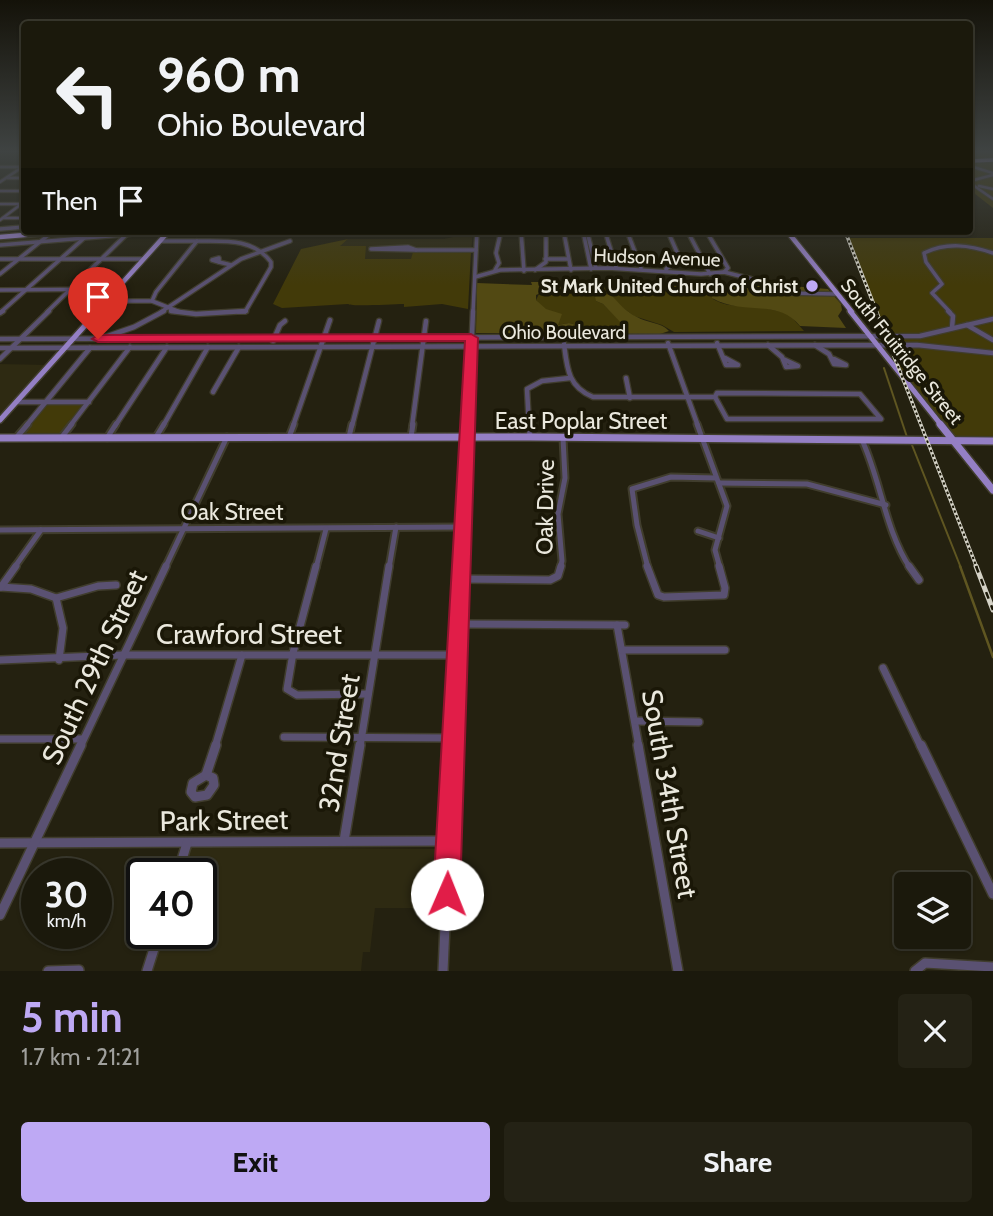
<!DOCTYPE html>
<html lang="en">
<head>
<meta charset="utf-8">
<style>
	body { margin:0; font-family:Cabin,sans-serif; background:#242215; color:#f1f3f6; height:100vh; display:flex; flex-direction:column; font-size:26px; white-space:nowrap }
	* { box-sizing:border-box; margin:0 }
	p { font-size:23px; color:#a0a09d }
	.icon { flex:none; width:38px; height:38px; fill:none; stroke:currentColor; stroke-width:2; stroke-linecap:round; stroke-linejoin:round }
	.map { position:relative; height:971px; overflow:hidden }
	.sheet { display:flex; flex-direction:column; background:#1b190c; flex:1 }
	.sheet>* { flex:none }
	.top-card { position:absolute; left:21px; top:21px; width:952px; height:214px; border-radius:7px; box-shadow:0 2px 5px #0004,0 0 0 2px #39382d; background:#1b190c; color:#f1f3f6; overflow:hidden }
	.buttons { position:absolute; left:894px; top:872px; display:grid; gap:14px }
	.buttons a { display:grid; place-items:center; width:77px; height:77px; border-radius:7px; background:#1b190c; box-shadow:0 2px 5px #0004,0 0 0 2px #39382d; font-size:35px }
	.speed { position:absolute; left:21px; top:858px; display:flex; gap:14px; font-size:35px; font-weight:700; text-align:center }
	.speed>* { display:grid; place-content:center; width:91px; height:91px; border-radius:50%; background:#1b190c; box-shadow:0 2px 5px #0004,0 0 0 2px #39382d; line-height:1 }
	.speed small { font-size:18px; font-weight:400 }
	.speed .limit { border:4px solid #111; border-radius:10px; background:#fff; color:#111 }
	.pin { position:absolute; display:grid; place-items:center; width:60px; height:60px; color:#fff; margin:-72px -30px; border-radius:50% 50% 50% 0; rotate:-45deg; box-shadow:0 0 7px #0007 }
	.pin .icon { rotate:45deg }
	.me { position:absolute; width:77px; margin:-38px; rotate:1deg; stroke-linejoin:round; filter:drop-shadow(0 0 5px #0008) }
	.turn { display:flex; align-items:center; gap:24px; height:147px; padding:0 21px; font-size:32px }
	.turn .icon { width:91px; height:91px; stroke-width:2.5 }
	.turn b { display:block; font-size:49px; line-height:60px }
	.then { display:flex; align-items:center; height:66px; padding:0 21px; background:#0003; gap:14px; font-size:26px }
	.round { display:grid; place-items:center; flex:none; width:74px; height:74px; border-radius:7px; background:#242215 }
	.headline { display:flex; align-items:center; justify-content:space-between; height:119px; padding:0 21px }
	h1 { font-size:42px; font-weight:700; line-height:52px; color:#bea9f4 }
	.action { display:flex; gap:14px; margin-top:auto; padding:14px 21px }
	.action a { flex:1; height:80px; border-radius:7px; background:#bea9f4; color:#111; font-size:28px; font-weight:700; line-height:80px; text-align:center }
	.action a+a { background:#242215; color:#f1f3f6 }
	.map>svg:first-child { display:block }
	.built { fill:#2e2a12 }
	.green { fill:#423a09 }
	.forest { fill:#524913 }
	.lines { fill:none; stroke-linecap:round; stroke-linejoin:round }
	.stream-far1 { stroke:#5f5621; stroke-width:2 }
	.stream { stroke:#5f5621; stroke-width:2.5 }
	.minor-far5-casing { stroke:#403d2d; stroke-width:4.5 }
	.minor-far4-casing { stroke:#403d2d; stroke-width:6 }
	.minor-far3-casing { stroke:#403d2d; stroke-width:7 }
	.minor-far2-casing { stroke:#403d2d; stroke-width:9 }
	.minor-far1-casing { stroke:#403d2d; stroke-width:10 }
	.minor-casing { stroke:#403d2d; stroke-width:12 }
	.major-far3-casing { stroke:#403d2d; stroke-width:5 }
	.major-far2-casing { stroke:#403d2d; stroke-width:7 }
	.major-far1-casing { stroke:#403d2d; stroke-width:8 }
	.major-casing { stroke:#403d2d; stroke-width:10 }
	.minor-far5 { stroke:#5a5172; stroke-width:2.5 }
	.minor-far4 { stroke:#5a5172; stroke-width:3.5 }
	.minor-far3 { stroke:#5a5172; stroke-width:4.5 }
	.minor-far2 { stroke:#5a5172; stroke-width:5 }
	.minor-far1 { stroke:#5a5172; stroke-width:7 }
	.minor { stroke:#5a5172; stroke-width:9 }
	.major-far3 { stroke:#947fc4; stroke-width:3.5 }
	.major-far2 { stroke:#947fc4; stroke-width:4.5 }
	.major-far1 { stroke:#947fc4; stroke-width:5 }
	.major { stroke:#947fc4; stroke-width:7 }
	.rail-far1-casing { stroke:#d4d2c6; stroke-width:3.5 }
	.rail-casing { stroke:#d4d2c6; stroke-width:5 }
	.rail-far1 { stroke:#1a1707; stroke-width:2; stroke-dasharray:2.5; stroke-linecap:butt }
	.rail { stroke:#1a1707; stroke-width:2.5; stroke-dasharray:7; stroke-linecap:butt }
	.route { fill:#e11d48; stroke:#92132f; stroke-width:2 }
	.poi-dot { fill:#bea9f4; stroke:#1a1707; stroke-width:2.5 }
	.labels { text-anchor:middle; stroke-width:7; stroke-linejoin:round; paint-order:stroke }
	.far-street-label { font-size:19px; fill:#eae8dd; stroke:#1a1707 }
	.far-poi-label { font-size:19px; font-weight:bold; fill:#eae8dd; stroke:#1a1707; text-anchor:end }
	.street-label { font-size:23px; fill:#eae8dd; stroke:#1a1707 }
	.near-street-label { font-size:28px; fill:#eae8dd; stroke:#1a1707 }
</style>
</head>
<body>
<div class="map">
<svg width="993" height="971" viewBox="0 0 993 971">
	<rect width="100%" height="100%" fill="#242110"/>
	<g class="built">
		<polygon points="98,231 165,231 0,244 0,239"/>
		<polygon points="260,231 472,231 473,233 471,251 411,259 364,259 363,263 340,247 341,244 348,239 444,239 471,233"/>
		<polygon points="0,364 47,365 0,416"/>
		<polygon points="189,847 440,849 437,908 375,908 370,952 363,952 361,971 151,971 163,933 201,933 201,873 181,873"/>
	</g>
	<g class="green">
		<polygon points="970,150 993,150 993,208 970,190"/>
		<polygon points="849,238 993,238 993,441 953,441 903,379"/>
		<path d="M348,239L340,246H366L365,259H411L413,252L417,251H471L468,309L442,304L404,307V304C392,304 353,307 348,304L282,308L273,304L301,249Z"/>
		<path d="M586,285L603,291L606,285L652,286L653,290L671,292L667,286H685L692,292L712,293L713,299C728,308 741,305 759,307C768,308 777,312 787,312L804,331L674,332L662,325L634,316L615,302L596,301L603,304L624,325L588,328L569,323L558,325L536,300L540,292Z"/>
		<polygon points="84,403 61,434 23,435 47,404"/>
	</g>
	<g class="forest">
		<path d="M531,282H560L567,286L564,291L543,292L536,295V300L546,309L562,314L558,325L569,323L588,328L623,325L603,304L596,301L595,297L600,294L611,295C619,303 626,312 637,317C647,323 661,322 669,331L660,334L476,333L477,283L532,285Z"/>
		<path d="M685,286H790L828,289L841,304L842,310L838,316L846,328L800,326C778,298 742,316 712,298V293L692,292Z"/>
	</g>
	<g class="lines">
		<g class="stream-far1">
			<polyline points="884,368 907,437"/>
			<polyline points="912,445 961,568"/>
		</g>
		<polyline class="stream" points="960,566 993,657"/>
		<defs>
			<g id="minor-far5">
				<polyline points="970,166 993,173"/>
				<polyline points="0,167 21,167"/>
				<polyline points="7,178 24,178"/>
				<polyline points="970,181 993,175"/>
				<polyline points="0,182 24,166"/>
				<polyline points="970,183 993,199"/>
				<polyline points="979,186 993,189"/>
				<polyline points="0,191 24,191"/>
				<polyline points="0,204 21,204"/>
				<polyline points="3,218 24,218"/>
				<polyline points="0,220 24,202"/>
			</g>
			<g id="minor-far4">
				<polyline points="0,229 24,227"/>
				<polyline points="521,231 524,271"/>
				<polyline points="583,231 591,269"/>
				<polyline points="587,231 596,268"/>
				<polyline points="605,231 616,267"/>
				<polyline points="627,231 641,268"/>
				<polyline points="477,232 789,234"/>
				<polyline points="564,233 571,270"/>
				<polyline points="689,234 710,274"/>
				<polyline points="708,234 728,268 724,272"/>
				<polyline points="160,241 197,241"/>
				<path d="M197,241C224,241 253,238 271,262V267L245,312H238"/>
				<polyline points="0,245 169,231"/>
				<polygon points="408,247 416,250 371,249"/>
				<polyline points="416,250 476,250"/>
				<polygon points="219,258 219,262 212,260"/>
				<polyline points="0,259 144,259"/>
				<polyline points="545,259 568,259"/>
				<polyline points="219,262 231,265"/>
				<polyline points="666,269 680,259 669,234"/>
				<polyline points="495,270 499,263 496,253 501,231"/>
				<polyline points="535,270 546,262 546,231"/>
				<polyline points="0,274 51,233"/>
				<polyline points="475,277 500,270 608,268 701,274 724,272 760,281 784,293 836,294"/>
				<polyline points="0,290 117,289"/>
				<polyline points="106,301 152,301"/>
				<polyline points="1,312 92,231"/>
				<polyline points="47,312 130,231"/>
				<polyline points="161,312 241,259 290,241"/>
				<polyline points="180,312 152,301 156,292 197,241"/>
				<polyline points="473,312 477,231"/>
				<path d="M950,312L932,293L942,284L926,262L924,253C947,242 969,245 993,253"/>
			</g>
			<g id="minor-far3">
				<polyline points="171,311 196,314 246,311"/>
				<polyline points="948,311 953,316 952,328"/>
				<polyline points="0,313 3,311"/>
				<polyline points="967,325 993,340"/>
				<polyline points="105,337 134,327 164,311"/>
				<polyline points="0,339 920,336 993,319"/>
				<polyline points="273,341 280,325 285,321"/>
				<polyline points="668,343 698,426"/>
				<polyline points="717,343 726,365 738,365 725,358"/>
				<path d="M564,344C567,368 568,387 593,397H715"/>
				<polyline points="768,345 782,357 786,367 798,366 783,359"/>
				<polyline points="815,345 829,354 834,364 846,365 834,359"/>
				<polyline points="0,348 917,345 993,353"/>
				<polyline points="0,359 49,311"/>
				<polyline points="626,378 630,398"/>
				<polyline points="213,392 239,347"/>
				<polygon points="717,393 860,394 881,419 727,419 715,397"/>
				<polyline points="16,402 89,402"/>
				<polyline points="26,426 90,348"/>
				<polyline points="70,426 130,347"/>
				<polyline points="115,426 167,347"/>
				<polyline points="163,426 208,347"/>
				<polyline points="293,426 330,320"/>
				<polyline points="352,426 379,321"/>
				<polyline points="412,426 426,321"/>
				<polyline points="468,426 473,311"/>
				<polyline points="529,426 527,389 542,381 570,378"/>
			</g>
			<g id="minor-far2">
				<polyline points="529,424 530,437"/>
				<polyline points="697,424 727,506 715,550 720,568"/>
				<polyline points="156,437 164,424"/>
				<polyline points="289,437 294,424"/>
				<polyline points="349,437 352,424"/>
				<polyline points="411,437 413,424"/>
				<polyline points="16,438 28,424"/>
				<polyline points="61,438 72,424"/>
				<polyline points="107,438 116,424"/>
				<path d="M862,440C881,481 885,530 910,568"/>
				<polyline points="719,483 807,484 886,505"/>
				<polyline points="0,530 464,527"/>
				<polyline points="698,531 719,538"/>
				<polyline points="14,568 41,530"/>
				<polyline points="165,568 227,437"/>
				<polyline points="316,568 326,529"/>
				<polyline points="389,568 396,527"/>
				<polyline points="462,568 468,424"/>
				<polyline points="560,568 562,561 558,514 565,478 563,438"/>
				<polyline points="648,568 637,525 632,489 671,477 716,478"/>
			</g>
			<g id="minor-far1">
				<polyline points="316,566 293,653 287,689 297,695 368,694"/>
				<polyline points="647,566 658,595 664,597 724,595 725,588 719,566"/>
				<polyline points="909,566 919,580"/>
				<polyline points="460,579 550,580 558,576 561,566"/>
				<polyline points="0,587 31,589 56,598 98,586 116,585"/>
				<polyline points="1,587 16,566"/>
				<polyline points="56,598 63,628 59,660"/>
				<polyline points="458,624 625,625"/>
				<polyline points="617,625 639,747"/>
				<polyline points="622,650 725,650"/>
				<polyline points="0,660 123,655 456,655"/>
				<polyline points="883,668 921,747"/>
				<polyline points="635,721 699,722"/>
				<polyline points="284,737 453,738"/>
				<polyline points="0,739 82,739"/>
				<polyline points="80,747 166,566"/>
				<polyline points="215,747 242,655"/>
				<polyline points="360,747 389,566"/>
				<polyline points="453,747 462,566"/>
			</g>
			<g id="minor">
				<polyline points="638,745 678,971"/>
				<polyline points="921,745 993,894"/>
				<polygon points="206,775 213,778 214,785 207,795 195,797 191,792 193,783"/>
				<polyline points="206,775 216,745"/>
				<polyline points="344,841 360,745"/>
				<polyline points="0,843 448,841"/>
				<polyline points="178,873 187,843"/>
				<polyline points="0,915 81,745"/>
				<polyline points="48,971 79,970"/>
				<polyline points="147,971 159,933"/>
				<polyline points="443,971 453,745"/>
				<polyline points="915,971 925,963 993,967"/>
			</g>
			<polyline id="major-far3" points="970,161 993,160"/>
			<g id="major-far2">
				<polyline points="787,231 852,312"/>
				<polyline points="0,237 73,231"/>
				<polyline points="96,312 169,231"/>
			</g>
			<g id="major-far1">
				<polyline points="850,311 942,426"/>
				<polyline points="0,420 98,311"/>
			</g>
			<g id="major">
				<polyline points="940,424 993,490"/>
				<polyline points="0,438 530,437 993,441"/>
			</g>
		</defs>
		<use href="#minor-far5" class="minor-far5-casing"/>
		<use href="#minor-far4" class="minor-far4-casing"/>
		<use href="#minor-far3" class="minor-far3-casing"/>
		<use href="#minor-far2" class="minor-far2-casing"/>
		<use href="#minor-far1" class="minor-far1-casing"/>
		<use href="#minor" class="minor-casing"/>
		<use href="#major-far3" class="major-far3-casing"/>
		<use href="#major-far2" class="major-far2-casing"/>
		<use href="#major-far1" class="major-far1-casing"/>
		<use href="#major" class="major-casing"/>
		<use href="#minor-far5" class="minor-far5"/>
		<use href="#minor-far4" class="minor-far4"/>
		<use href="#minor-far3" class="minor-far3"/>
		<use href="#minor-far2" class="minor-far2"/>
		<use href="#minor-far1" class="minor-far1"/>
		<use href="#minor" class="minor"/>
		<use href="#major-far3" class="major-far3"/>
		<use href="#major-far2" class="major-far2"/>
		<use href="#major-far1" class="major-far1"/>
		<use href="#major" class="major"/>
		<defs>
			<polyline id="rail-far1" points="845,231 977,568"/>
			<polyline id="rail" points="976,566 993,610"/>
		</defs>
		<use href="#rail-far1" class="rail-far1-casing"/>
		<use href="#rail" class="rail-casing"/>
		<use href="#rail-far1" class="rail-far1"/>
		<use href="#rail" class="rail"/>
	</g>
	<linearGradient id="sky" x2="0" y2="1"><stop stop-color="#141209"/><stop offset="0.53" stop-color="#3f4342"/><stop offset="1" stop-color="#3f4342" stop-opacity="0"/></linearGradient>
	<rect width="993" height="285" fill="url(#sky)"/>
	<polygon class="route" points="471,334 478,338 460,894 456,903 447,907 437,903 433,894 465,341 98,342 92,339 98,335"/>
	<circle class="poi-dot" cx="812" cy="286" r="7"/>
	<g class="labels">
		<g class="far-street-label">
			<text transform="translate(657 257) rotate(2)" y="7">Hudson Avenue</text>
			<text x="564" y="339">Ohio Boulevard</text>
			<text transform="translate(902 351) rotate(51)" y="7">South Fruitridge Street</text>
		</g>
		<g class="far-poi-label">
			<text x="798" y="293">St Mark United Church of Christ</text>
		</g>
		<g class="street-label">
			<text x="581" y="429">East Poplar Street</text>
			<text transform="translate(545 507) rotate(-89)" y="8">Oak Drive</text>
			<text x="232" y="520">Oak Street</text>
		</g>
		<g class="near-street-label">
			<text x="249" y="644">Crawford Street</text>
			<text transform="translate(94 667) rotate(-65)" y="10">South 29th Street</text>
			<text transform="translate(339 743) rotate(-81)" y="10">32nd Street</text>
			<text transform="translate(670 794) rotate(80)" y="10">South 34th Street</text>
			<text transform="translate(224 820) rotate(-1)" y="10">Park Street</text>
		</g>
	</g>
</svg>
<div class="buttons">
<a><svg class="icon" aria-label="layers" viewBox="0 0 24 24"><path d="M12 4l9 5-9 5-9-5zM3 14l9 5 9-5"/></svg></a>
</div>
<div class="speed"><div>30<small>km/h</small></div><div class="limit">40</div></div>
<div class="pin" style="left:98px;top:339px;background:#d93025"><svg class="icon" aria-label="arrive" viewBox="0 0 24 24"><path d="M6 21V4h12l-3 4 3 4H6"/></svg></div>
<svg class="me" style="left:447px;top:894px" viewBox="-20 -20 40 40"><circle r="19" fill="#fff"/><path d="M0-13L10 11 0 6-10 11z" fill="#e11d48"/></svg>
<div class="top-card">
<div class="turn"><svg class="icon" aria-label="left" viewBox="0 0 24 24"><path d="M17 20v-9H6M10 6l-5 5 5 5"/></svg><div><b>960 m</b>Ohio Boulevard</div></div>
<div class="then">Then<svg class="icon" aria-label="arrive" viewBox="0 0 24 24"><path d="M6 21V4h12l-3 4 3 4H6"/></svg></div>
</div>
</div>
<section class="sheet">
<div class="headline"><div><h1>5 min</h1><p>1.7 km · 21:21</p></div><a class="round"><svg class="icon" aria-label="close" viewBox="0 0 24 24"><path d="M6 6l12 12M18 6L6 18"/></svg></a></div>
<div class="action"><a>Exit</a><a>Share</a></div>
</section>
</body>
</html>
